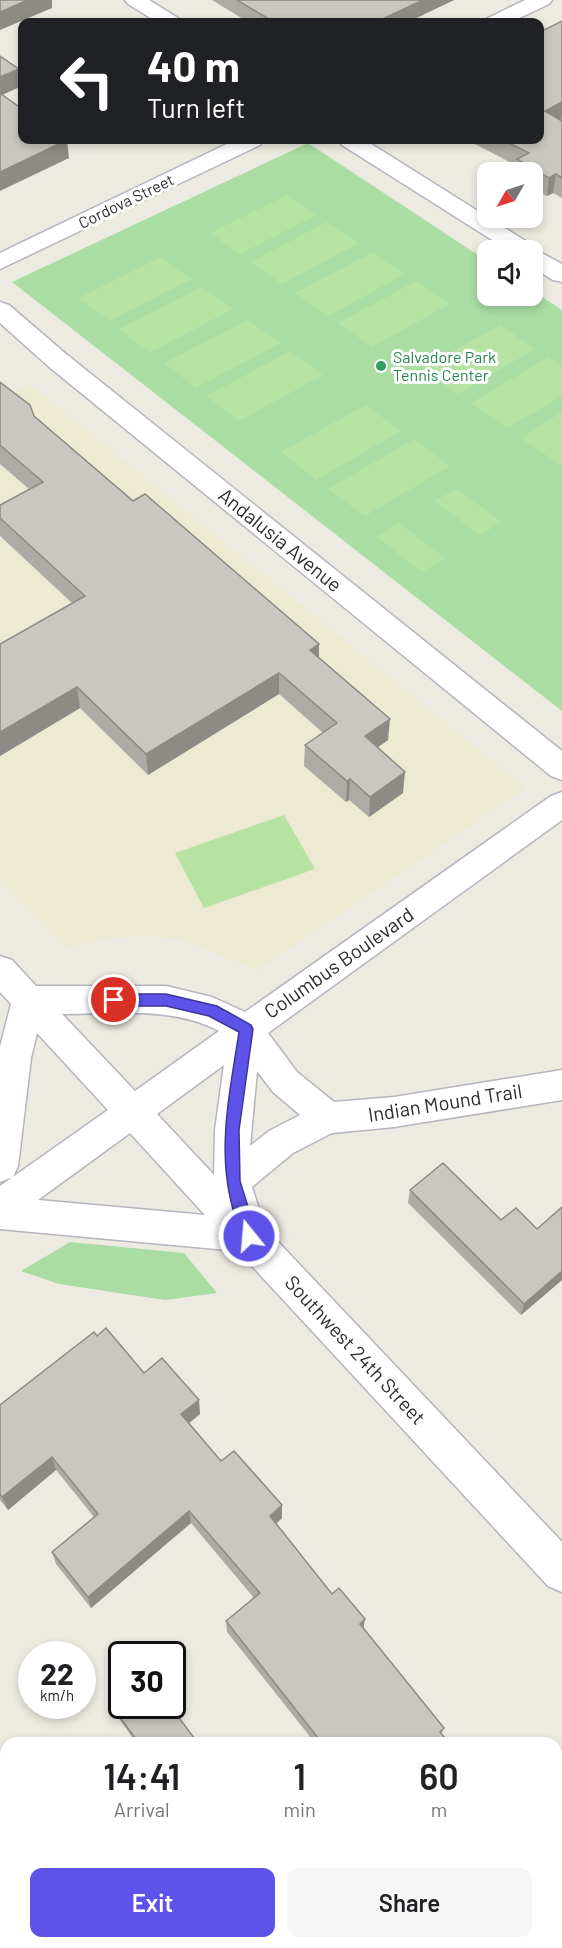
<!DOCTYPE html>
<html lang="en">
<head>
<meta charset="utf-8">
<style>
	body { margin:0; font-family:Barlow,sans-serif; background:#f6f6f6; color:#202124; height:100vh; display:flex; flex-direction:column; font-size:22px; white-space:nowrap }
	* { box-sizing:border-box; margin:0 }
	p { font-size:20px; color:#757577 }
	.icon { flex:none; width:33px; height:33px; fill:none; stroke:currentColor; stroke-width:2; stroke-linecap:round; stroke-linejoin:round }
	.map { position:relative; flex:1; overflow:hidden }
	.details { position:absolute; left:0px; top:1737px; width:562px; height:212px; display:flex; flex-direction:column; background:#fff; border-radius:18px 18px 0 0; box-shadow:0 3px 9px #0003 }
	.details>* { flex:none }
	.hud { position:absolute; left:18px; top:18px; width:526px; height:126px; border-radius:12px; box-shadow:0 3px 9px #0003; background:#202124; color:#fff; overflow:hidden }
	.needle { width:39px; rotate:231deg }
	.controls { position:absolute; left:477px; top:162px; display:grid; gap:12px }
	.controls a { display:grid; place-items:center; width:66px; height:66px; border-radius:12px; background:#fff; box-shadow:0 3px 9px #0003; font-size:30px }
	.speed { position:absolute; left:18px; top:1641px; display:flex; gap:12px; font-size:30px; font-weight:700; text-align:center }
	.speed>* { display:grid; place-content:center; width:78px; height:78px; border-radius:50%; background:#fff; box-shadow:0 3px 9px #0003; line-height:1 }
	.speed small { font-size:15px; font-weight:400 }
	.speed .limit { border:3px solid #111; border-radius:9px; background:#fff; color:#111 }
	.pin { position:absolute; display:grid; place-items:center; width:51px; height:51px; color:#fff; margin:-26px; border:3px solid #fff; border-radius:50%; box-shadow:0 2px 6px #0007 }
	.me { position:absolute; width:66px; margin:-33px; rotate:343deg; stroke-linejoin:round; filter:drop-shadow(0 0 4px #0008) }
	.turn { display:flex; align-items:center; gap:21px; height:126px; padding:0 30px; font-size:27px }
	.turn .icon { width:78px; height:78px; stroke-width:2.5 }
	.turn b { display:block; font-size:42px; line-height:51px }
	.eta { display:flex; justify-content:space-evenly; align-items:center; height:102px; text-align:center }
	.eta b { font-size:36px; font-weight:600; line-height:42px }
	.primary-button { display:flex; gap:12px; margin-top:auto; padding:12px 30px }
	.primary-button a { flex:1; height:69px; border-radius:12px; background:#5d53e8; color:#fff; font-size:24px; font-weight:600; line-height:69px; text-align:center }
	.primary-button a+a { background:#f6f6f6; color:#202124 }
	.map>svg:first-child { display:block }
	.education { fill:#ecead3 }
	.green { fill:#a9dda4 }
	.pitch { fill:#b6e3a1 }
	.lines { fill:none; stroke-linecap:round; stroke-linejoin:round }
	.minor-casing { stroke:#b5b4bf; stroke-width:3 }
	.minor { fill:#fff; fill-rule:evenodd }
	.wall { fill:#adaba5 }
	.shaded-wall { fill:#8d8b86 }
	.building { fill:#c9c7c0; stroke:#8d8b86; stroke-width:1.5 }
	.route { fill:#5d53e8; stroke:#3c3697; stroke-width:1.5 }
	.leisure-dot { fill:#2e9e5b; stroke:#fff; stroke-width:2 }
	.labels { text-anchor:middle; stroke-width:6; stroke-linejoin:round; paint-order:stroke }
	.far-street-label { font-size:16px; fill:#2d2d2d; stroke:#fff }
	.far-leisure-label { font-size:16px; fill:#27864d; stroke:#fff; text-anchor:start }
	.street-label { font-size:20px; fill:#2d2d2d; stroke:#fff }
</style>
</head>
<body>
<div class="map">
<svg width="562" height="1948" viewBox="0 0 562 1948">
	<rect width="100%" height="100%" fill="#edebe1"/>
	<polygon class="education" points="29,383 526,788 257,971 212,951 176,939 149,935 106,939 65,948 0,881 0,398"/>
	<g class="green">
		<polygon points="308,143 487,261 488,296 532,296 533,291 562,310 562,711 12,282"/>
		<polygon points="70,1242 184,1253 217,1293 165,1300 59,1284 21,1271"/>
	</g>
	<g class="pitch">
		<polygon points="287,195 317,215 240,254 210,233"/>
		<polygon points="327,222 359,243 282,284 250,262"/>
		<polygon points="373,252 405,274 328,316 295,293"/>
		<polygon points="161,257 192,279 109,321 79,298"/>
		<polygon points="416,281 450,304 372,347 338,323"/>
		<polygon points="202,287 233,309 149,353 119,329"/>
		<polygon points="248,320 280,343 196,388 164,363"/>
		<polygon points="500,325 535,349 458,394 422,369"/>
		<polygon points="290,351 323,375 239,421 207,396"/>
		<polygon points="548,357 562,366 562,396 507,428 471,403"/>
		<polygon points="366,405 401,431 316,480 281,452"/>
		<polygon points="562,412 562,462 559,464 521,438"/>
		<polygon points="414,439 450,466 365,516 328,489"/>
		<polygon points="456,489 502,522 480,535 435,501"/>
		<polygon points="399,523 445,558 422,572 377,537"/>
		<polygon points="284,815 315,869 204,908 175,853"/>
	</g>
	<g class="lines">
		<defs>
			<g id="minor">
				<polygon points="125,0 149,0 178,18 181,22 157,22 128,4"/>
				<polygon points="525,0 552,0 549,4 511,22 485,22 488,18"/>
				<polygon points="235,140 263,140 260,145 0,269 0,253"/>
				<polygon points="339,140 365,140 532,245 536,250 562,264 562,282 553,280 532,267 532,250 508,250 342,145"/>
				<polygon points="0,302 9,305 66,354 562,751 562,780 551,776 48,366 0,323"/>
				<path d="M562,792V820L268,1033L297,1072L334,1102L394,1097L562,1070V1100L394,1127L332,1133L293,1153L252,1187L265,1228L562,1542V1592L548,1586L238,1251L0,1229V1186L108,1110L37,1033L31,1058L18,1166L13,1177L0,1182V1047L11,1004L0,992V956L12,960L36,986H166L212,997L245,1012L551,796ZM62,1014C114,1014 172,1006 219,1031L135,1091ZM224,1065L215,1130L214,1175L157,1114ZM257,1071L273,1092L300,1115L269,1131L250,1146ZM130,1133L205,1215L38,1200Z"/>
			</g>
		</defs>
		<use href="#minor" class="minor-casing"/>
		<use href="#minor" class="minor"/>
	</g>
	<g class="wall">
		<polygon points="212,0 454,0 408,22 248,22"/>
		<polygon points="562,21 562,119 561,120 562,121 562,198 553,193 547,196 532,188 532,172 516,172 517,166 467,140 540,140"/>
		<polygon points="0,382 34,416 319,658 388,740 378,747 403,793 369,817 349,800 346,802 304,766 305,745 323,733 279,694 148,775 80,708 0,756 72,603 0,536 0,505 29,489 0,464"/>
		<polygon points="410,1190 501,1220 537,1229 562,1207 562,1280 521,1315 408,1203"/>
		<polygon points="97,1336 144,1373 200,1414 189,1423 221,1461 282,1505 282,1518 276,1524 332,1594 365,1619 363,1629 444,1728 441,1734 449,1743 315,1743 227,1632 226,1621 254,1598 191,1523 91,1608 56,1564 52,1552 94,1517 56,1470 8,1510 0,1500 0,1405"/>
		<polygon points="115,1711 198,1743 136,1743 118,1717"/>
		<polygon points="437,1942 556,1942 562,1948 441,1948"/>
	</g>
	<g class="shaded-wall">
		<polygon points="28,0 52,0 52,8 0,30 0,12"/>
		<polygon points="423,0 454,0 408,22 376,22"/>
		<polygon points="19,69 22,86 0,96 0,77"/>
		<polygon points="562,102 562,119 543,129 545,111"/>
		<polygon points="67,140 69,158 0,191 0,172"/>
		<polygon points="556,174 553,193 547,196 549,178"/>
		<polygon points="319,644 319,666 310,650"/>
		<polygon points="279,673 279,694 148,775 146,754"/>
		<polygon points="77,687 80,708 0,756 0,732"/>
		<polygon points="390,719 388,740 364,757 365,736"/>
		<polygon points="405,772 403,793 369,817 370,797"/>
		<polygon points="350,779 349,800 346,802 347,781"/>
		<polygon points="562,1271 562,1280 521,1315 524,1304"/>
		<polygon points="199,1400 200,1414 183,1428 181,1414"/>
		<polygon points="52,1457 56,1470 8,1510 2,1497"/>
		<polygon points="282,1505 282,1518 270,1529 270,1516"/>
		<polygon points="189,1511 191,1523 91,1608 88,1597"/>
		<polygon points="365,1619 363,1630 360,1624"/>
	</g>
	<g class="building">
		<polygon points="0,0 28,0 0,12"/>
		<polygon points="237,0 423,0 376,22 274,22"/>
		<polygon points="562,21 562,102 545,111 562,121 562,178 556,174 549,178 517,159 529,153 503,140 540,140 540,32"/>
		<polygon points="0,56 19,69 0,77"/>
		<polygon points="0,93 22,109 22,140 67,140 0,172"/>
		<polygon points="0,382 30,405 34,416 133,501 145,494 319,644 310,650 390,719 365,736 405,772 370,797 350,779 347,781 305,745 337,723 279,673 146,754 77,687 0,732 0,644 85,596 0,518 0,505 43,482 0,445"/>
		<polygon points="443,1163 501,1220 516,1208 537,1229 562,1207 562,1271 524,1304 410,1190"/>
		<polygon points="106,1328 144,1373 162,1358 199,1400 181,1414 221,1461 234,1451 282,1505 270,1516 332,1594 339,1588 365,1619 360,1624 444,1728 440,1732 449,1743 322,1743 226,1621 260,1593 189,1511 88,1597 52,1552 98,1514 52,1457 2,1497 0,1494 0,1405 94,1332 97,1336"/>
		<polygon points="122,1705 170,1706 198,1743 139,1743 115,1711"/>
		<polygon points="0,1799 6,1808 6,1942 52,1942 55,1948 0,1948"/>
		<polygon points="556,1871 562,1878 562,1948 463,1948 462,1947 447,1946 444,1942 556,1942"/>
	</g>
	<path class="route" d="M114,994H166L217,1006L251,1025L253,1029L239,1130L240,1181L257,1236L255,1240L249,1242L244,1240C212,1169 228,1105 239,1032L209,1016L166,1006H114L109,1004L107,1000L109,996Z"/>
	<circle class="leisure-dot" cx="381" cy="366" r="6"/>
	<g class="labels">
		<g class="far-street-label">
			<text transform="translate(126 201) rotate(-26)" y="6">Cordova Street</text>
		</g>
		<g class="far-leisure-label">
			<text x="393" y="363">Salvadore Park<tspan x="393" dy="18">Tennis Center</tspan></text>
		</g>
		<g class="street-label">
			<text transform="translate(280 540) rotate(39)" y="7">Andalusia Avenue</text>
			<text transform="translate(339 963) rotate(-35)" y="7">Columbus Boulevard</text>
			<text transform="translate(445 1103) rotate(-9)" y="7">Indian Mound Trail</text>
			<text transform="translate(355 1350) rotate(47)" y="7">Southwest 24th Street</text>
		</g>
	</g>
</svg>
<div class="controls">
<a><svg class="needle" viewBox="-14 -14 28 28"><path d="M0-13l5 13h-10z" fill="#e53935"/><path d="M0 13l5-13h-10z" fill="#757577"/></svg></a>
<a><svg class="icon" aria-label="sound" viewBox="0 0 24 24"><path d="M4 9h4l5-4v14l-5-4H4zM17 9q2 3 0 6"/></svg></a>
</div>
<div class="speed"><div>22<small>km/h</small></div><div class="limit">30</div></div>
<div class="pin" style="left:114px;top:1000px;background:#d93025"><svg class="icon" aria-label="arrive" viewBox="0 0 24 24"><path d="M6 21V4h12l-3 4 3 4H6"/></svg></div>
<svg class="me" style="left:249px;top:1236px" viewBox="-20 -20 40 40"><circle r="17" fill="#5d53e8" stroke="#fff" stroke-width="3"/><path d="M0-11L8 9 0 5-8 9z" fill="#fff"/></svg>
<div class="hud">
<div class="turn"><svg class="icon" aria-label="left" viewBox="0 0 24 24"><path d="M17 20v-9H6M10 6l-5 5 5 5"/></svg><div><b>40 m</b>Turn left</div></div>
</div>
<section class="details">
<div class="eta">
<div><b>14:41</b><p>Arrival</p></div>
<div><b>1</b><p>min</p></div>
<div><b>60</b><p>m</p></div>
</div>
<div class="primary-button"><a>Exit</a><a>Share</a></div>
</section>
</div>
</body>
</html>
